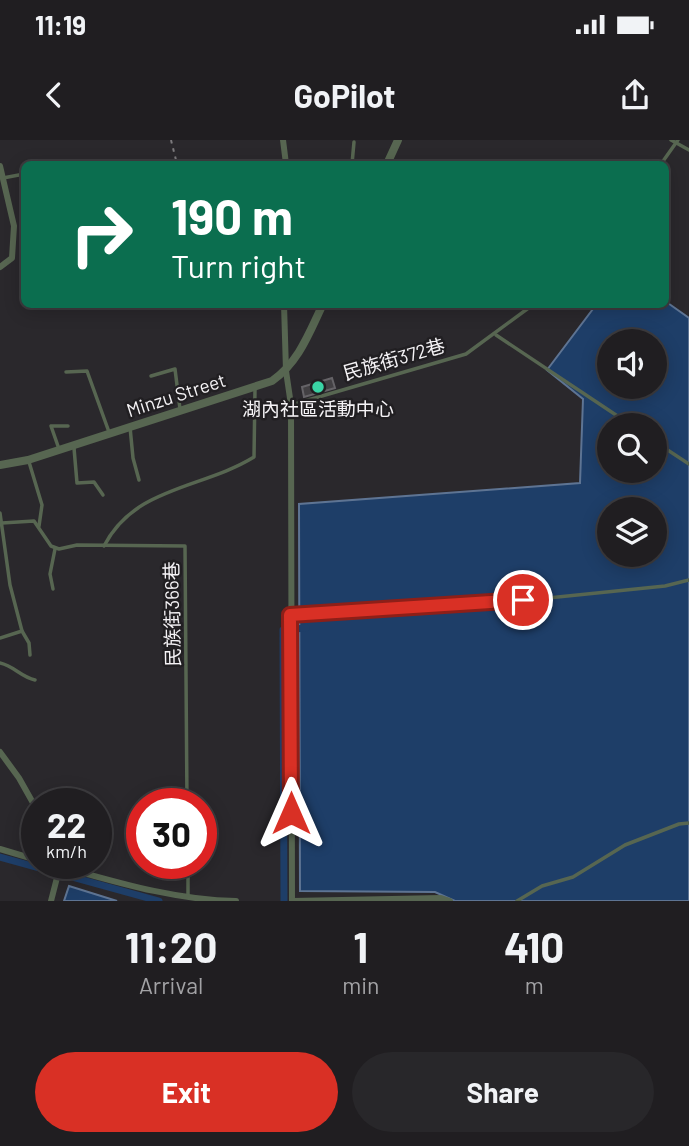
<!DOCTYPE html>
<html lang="en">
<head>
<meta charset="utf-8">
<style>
	body { margin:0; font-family:Barlow,"Noto Sans TC",sans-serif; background:#28272a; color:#f1f3f6; height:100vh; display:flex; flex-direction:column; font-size:26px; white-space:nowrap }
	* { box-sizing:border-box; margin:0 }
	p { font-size:23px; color:#a2a2a5 }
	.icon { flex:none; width:38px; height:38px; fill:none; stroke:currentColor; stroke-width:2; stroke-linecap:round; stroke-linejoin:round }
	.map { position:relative; height:761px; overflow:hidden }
	.panel { display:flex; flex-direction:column; background:#201e21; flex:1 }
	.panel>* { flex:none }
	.hud { position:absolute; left:21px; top:21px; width:648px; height:147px; border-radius:10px; box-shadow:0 4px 18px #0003,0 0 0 2px #3d3c3f; background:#0b6e4f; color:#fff; overflow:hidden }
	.tools { position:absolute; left:597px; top:189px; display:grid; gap:14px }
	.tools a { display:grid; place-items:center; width:70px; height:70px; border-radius:50%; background:#201e21; box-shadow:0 4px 18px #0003,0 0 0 2px #3d3c3f; font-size:35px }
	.speed { position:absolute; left:21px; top:648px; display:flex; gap:14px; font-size:35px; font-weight:700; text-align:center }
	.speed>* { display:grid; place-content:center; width:91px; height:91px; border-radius:50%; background:#201e21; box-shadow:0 4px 18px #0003,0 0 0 2px #3d3c3f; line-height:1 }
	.speed small { font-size:18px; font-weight:400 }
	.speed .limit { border:10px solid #d22; background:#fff; color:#111 }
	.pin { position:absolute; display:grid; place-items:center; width:60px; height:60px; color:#fff; margin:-30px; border:4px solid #fff; border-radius:50%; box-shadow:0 2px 7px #0007 }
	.me { position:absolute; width:77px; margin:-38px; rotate:0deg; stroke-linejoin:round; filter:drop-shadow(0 0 5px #0008) }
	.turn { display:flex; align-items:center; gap:24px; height:147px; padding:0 35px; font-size:32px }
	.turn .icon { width:91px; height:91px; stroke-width:2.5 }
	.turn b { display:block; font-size:49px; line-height:60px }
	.eta { display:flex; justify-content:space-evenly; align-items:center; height:119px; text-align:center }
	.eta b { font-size:42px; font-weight:700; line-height:49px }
	.primary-button { display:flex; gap:14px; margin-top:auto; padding:14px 35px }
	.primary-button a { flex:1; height:80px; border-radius:42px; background:#d93025; color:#fff; font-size:28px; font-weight:700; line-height:80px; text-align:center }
	.primary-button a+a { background:#28272a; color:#f1f3f6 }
	.status { display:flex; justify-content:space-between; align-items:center; height:49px; padding:0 35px; background:#201e21; direction:ltr }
	.status svg { height:19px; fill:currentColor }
	header { display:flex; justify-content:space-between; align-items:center; height:91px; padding:0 35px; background:#201e21; font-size:32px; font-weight:700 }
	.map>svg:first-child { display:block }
	.water { fill:#1e3e68; stroke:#5e7493; stroke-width:2; fill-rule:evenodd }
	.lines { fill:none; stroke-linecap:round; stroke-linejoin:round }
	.canal { stroke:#1e3e68; stroke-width:7 }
	.building { fill:#424043; stroke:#656367; stroke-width:2 }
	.path { stroke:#7c7a7d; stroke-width:2; stroke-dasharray:3.5 5; stroke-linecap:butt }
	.service { stroke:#576651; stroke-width:3.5 }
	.minor { stroke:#576651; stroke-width:6 }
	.tertiary { stroke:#576651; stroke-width:8 }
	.route-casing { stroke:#8d1f18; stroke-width:18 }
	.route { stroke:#d93025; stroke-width:12 }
	.poi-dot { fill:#3ad4a5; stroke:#211f22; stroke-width:2.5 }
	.labels { text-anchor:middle; stroke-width:5; stroke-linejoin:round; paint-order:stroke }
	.street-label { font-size:19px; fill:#f5f3f6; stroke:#211f22 }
	.poi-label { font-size:19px; fill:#f5f3f6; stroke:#211f22 }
</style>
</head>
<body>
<div class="status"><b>11:19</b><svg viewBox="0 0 49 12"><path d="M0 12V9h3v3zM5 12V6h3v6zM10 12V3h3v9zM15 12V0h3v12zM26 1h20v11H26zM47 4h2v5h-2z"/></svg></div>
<header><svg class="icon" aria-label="back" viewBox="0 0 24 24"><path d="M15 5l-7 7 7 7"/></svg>GoPilot<svg class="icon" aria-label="share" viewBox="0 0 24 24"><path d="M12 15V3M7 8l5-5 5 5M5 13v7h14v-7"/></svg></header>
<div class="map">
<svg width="689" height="761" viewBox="0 0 689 761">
	<rect width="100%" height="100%" fill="#2a282c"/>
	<g class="water">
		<path d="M665,161L689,178V761H455L435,752L300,751L299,364L580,343L583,259L547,230L596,165L665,164ZM609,201H654V247H609ZM609,285H654V331H609ZM609,369H654V415H609Z"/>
		<polygon points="69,746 117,761 64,761"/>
	</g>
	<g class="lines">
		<g class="canal">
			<polyline points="0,717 159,761"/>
			<polyline points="284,761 283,490 306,488"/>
		</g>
	</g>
	<polygon class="building" points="332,238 335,248 304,257 302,247"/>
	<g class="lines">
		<polyline class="path" points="171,0 177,24"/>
		<g class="service">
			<polyline points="671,0 689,10"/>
			<polyline points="58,24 68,21"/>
			<polyline points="352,24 354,2"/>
			<polyline points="661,24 678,0"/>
			<polyline points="3,38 24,34"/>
			<polyline points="496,195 631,285"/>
			<polyline points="66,232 87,231 109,292"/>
			<polyline points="151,236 175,229 180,269"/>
			<polyline points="291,265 466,214 534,164"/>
			<polyline points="130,287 133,318 139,340"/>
			<polyline points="654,301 689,324"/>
			<polyline points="74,308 77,343 94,342 103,355"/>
			<polyline points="59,309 51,286 68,286"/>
			<polyline points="29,322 42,365 39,386"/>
			<polyline points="0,373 10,445 22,491 29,503 30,515"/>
			<polyline points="2,383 34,381 51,406 59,409 77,405 185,406 187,663"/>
			<path d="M104,406C135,346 202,349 254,317L255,249"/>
			<polyline points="53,449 50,434 55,409"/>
			<polyline points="291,476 548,458 665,446 689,440"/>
			<polyline points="0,498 22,491"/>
			<path d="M0,523C14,526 21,537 35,540"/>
			<polyline points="188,723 188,756"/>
			<polyline points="517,761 542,746 573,737 625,705 679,684 689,683"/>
		</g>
		<g class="minor">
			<polyline points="283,0 286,24"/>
			<polyline points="0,26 14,86 12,118 0,127"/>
			<polyline points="284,164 286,231 291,265 292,761"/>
			<polyline points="0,612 19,638 37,670"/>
			<polyline points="0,709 37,720"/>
			<path d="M48,723C110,740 171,760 236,761"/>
			<polyline points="51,761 60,726"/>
			<polyline points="292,761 441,758 450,761"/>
		</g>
		<g class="tertiary">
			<polyline points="387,24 398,0"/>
			<path d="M0,325L28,320L272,241C299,222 309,193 323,164"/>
		</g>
	</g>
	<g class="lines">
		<defs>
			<polyline id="route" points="291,673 290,475 523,460"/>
		</defs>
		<use href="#route" class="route-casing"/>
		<use href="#route" class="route"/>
	</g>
	<circle class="poi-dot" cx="318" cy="247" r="7"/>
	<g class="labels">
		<g class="street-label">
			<text transform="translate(394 219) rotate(-16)" y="7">民族街372巷</text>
			<text transform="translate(176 255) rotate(-18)" y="7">Minzu Street</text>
			<text transform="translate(172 474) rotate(-91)" y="7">民族街366巷</text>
		</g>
		<g class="poi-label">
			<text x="318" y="276">湖內社區活動中心</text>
		</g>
	</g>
</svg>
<div class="tools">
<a><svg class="icon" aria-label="sound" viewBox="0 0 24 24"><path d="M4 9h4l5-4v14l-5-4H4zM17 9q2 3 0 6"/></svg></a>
<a><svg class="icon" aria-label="search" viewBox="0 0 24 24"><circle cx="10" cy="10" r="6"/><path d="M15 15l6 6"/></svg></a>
<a><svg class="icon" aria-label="layers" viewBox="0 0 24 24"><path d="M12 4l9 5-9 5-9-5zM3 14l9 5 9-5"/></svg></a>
</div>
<div class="speed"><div>22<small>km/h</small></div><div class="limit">30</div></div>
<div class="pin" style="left:523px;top:460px;background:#d93025"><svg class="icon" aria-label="arrive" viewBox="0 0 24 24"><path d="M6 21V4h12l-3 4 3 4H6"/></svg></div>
<svg class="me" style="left:291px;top:673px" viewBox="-20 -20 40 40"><path d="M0-17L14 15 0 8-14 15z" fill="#d93025" stroke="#fff" stroke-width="4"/></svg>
<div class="hud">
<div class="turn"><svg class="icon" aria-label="right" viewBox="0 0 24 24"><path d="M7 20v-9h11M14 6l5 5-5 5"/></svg><div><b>190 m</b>Turn right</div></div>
</div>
</div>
<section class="panel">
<div class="eta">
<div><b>11:20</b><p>Arrival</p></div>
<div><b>1</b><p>min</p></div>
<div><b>410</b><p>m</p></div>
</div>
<div class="primary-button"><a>Exit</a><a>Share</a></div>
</section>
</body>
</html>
